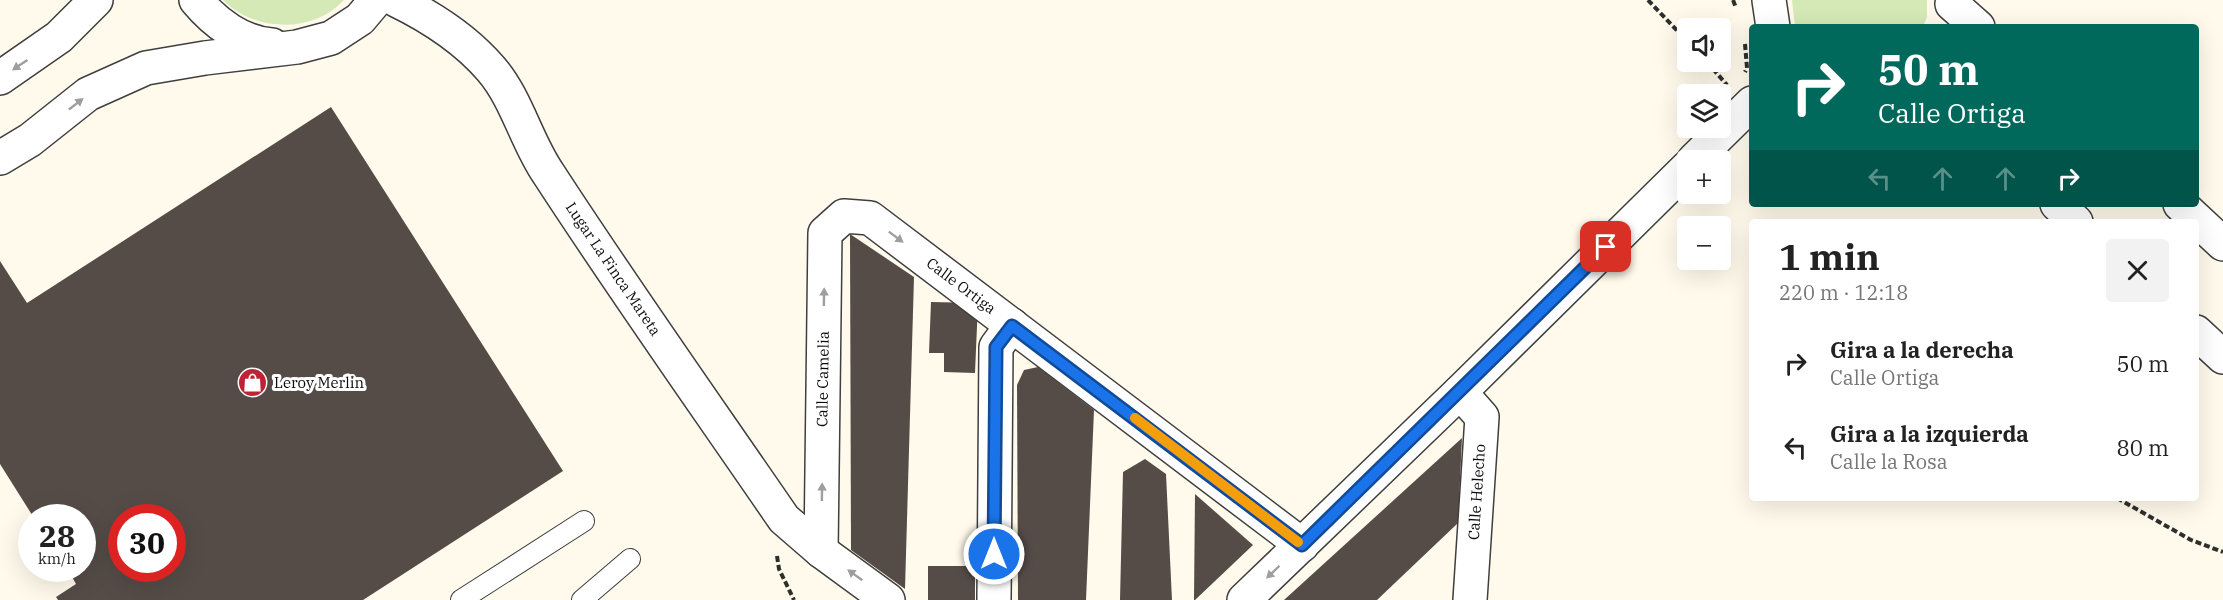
<!DOCTYPE html>
<html lang="es">
<head>
<meta charset="utf-8">
<style>
	body { margin:0; font-family:"IBM Plex Serif",serif; background:#f2f2f2; color:#222; height:100vh; display:flex; flex-direction:column; font-size:22px; white-space:nowrap }
	* { box-sizing:border-box; margin:0 }
	p { font-size:20px; color:#767676 }
	.icon { flex:none; width:33px; height:33px; fill:none; stroke:currentColor; stroke-width:2; stroke-linecap:round; stroke-linejoin:round }
	.map { position:relative; flex:1; overflow:hidden }
	.panel { position:absolute; left:1749px; top:219px; width:450px; height:282px; display:flex; flex-direction:column; background:#fff; border-radius:6px; box-shadow:0 6px 24px #0002 }
	.panel>* { flex:none }
	.hud { position:absolute; left:1749px; top:24px; width:450px; height:183px; border-radius:6px; box-shadow:0 6px 24px #0002; background:#00695c; color:#fff; overflow:hidden }
	.buttons { position:absolute; left:1677px; top:18px; display:grid; gap:12px }
	.buttons a { display:grid; place-items:center; width:54px; height:54px; border-radius:6px; background:#fff; box-shadow:0 6px 24px #0002; font-size:30px }
	.speed { position:absolute; left:18px; top:504px; display:flex; gap:12px; font-size:30px; font-weight:700; text-align:center }
	.speed>* { display:grid; place-content:center; width:78px; height:78px; border-radius:50%; background:#fff; box-shadow:0 6px 24px #0002; line-height:1 }
	.speed small { font-size:15px; font-weight:400 }
	.speed .limit { border:9px solid #d22; background:#fff; color:#111 }
	.pin { position:absolute; display:grid; place-items:center; width:51px; height:51px; color:#fff; margin:-26px; border-radius:12px; box-shadow:0 3px 9px #0006 }
	.me { position:absolute; width:66px; margin:-33px; rotate:0deg; stroke-linejoin:round; filter:drop-shadow(0 0 4px #0008) }
	.turn { display:flex; align-items:center; gap:21px; height:126px; padding:0 30px; font-size:27px }
	.turn .icon { width:78px; height:78px; stroke-width:2.5 }
	.turn b { display:block; font-size:42px; line-height:51px }
	.lanes { display:flex; align-items:center; height:57px; padding:0 30px; background:#0003; justify-content:center; gap:30px; direction:ltr }
	.lanes .off { opacity:.35 }
	.round { display:grid; place-items:center; flex:none; width:63px; height:63px; border-radius:6px; background:#f2f2f2 }
	.summary { display:flex; align-items:center; justify-content:space-between; height:102px; padding:0 30px }
	h1 { font-size:36px; font-weight:800; line-height:45px }
	ul { padding:0; list-style:none }
	li { display:flex; align-items:center; gap:18px; height:84px; padding:0 30px }
	li div { flex:1 }
	li b { display:block; font-size:22px }
	li em { font-style:normal }
	.map>svg:first-child { display:block }
	.green { fill:#d4e9b5 }
	.building { fill:#554c48; fill-rule:evenodd }
	.lines { fill:none; stroke-linecap:round; stroke-linejoin:round }
	.service-casing { stroke:#3f3f3f; stroke-width:22 }
	.minor-casing { stroke:#3f3f3f; stroke-width:36 }
	.tertiary-casing { stroke:#3f3f3f; stroke-width:36 }
	.path { stroke:#2e2e2e; stroke-width:4; stroke-dasharray:6 3; stroke-linecap:butt }
	.service { stroke:#fff; stroke-width:20 }
	.minor { stroke:#fff; stroke-width:33 }
	.tertiary { stroke:#fff; stroke-width:33 }
	.oneway { fill:#9e9e9e }
	.route-casing { stroke:#114b97; stroke-width:15 }
	.route { stroke:#1a73e8; stroke-width:10 }
	.slow { stroke:#f59e0b; stroke-width:10 }
	.labels { text-anchor:middle; stroke-width:6; stroke-linejoin:round; paint-order:stroke }
	.street-label { font-size:15px; fill:#0c0c0c; stroke:#fff }
	.poi-label { font-size:15px; fill:#0c0c0c; stroke:#fff; text-anchor:start }
</style>
</head>
<body>
<div class="map">
<svg width="2223" height="600" viewBox="0 0 2223 600">
	<rect width="100%" height="100%" fill="#fffaeb"/>
	<g class="green">
		<path d="M223,0H344C313,34 254,32 223,0Z"/>
		<polygon points="1792,0 1927,0 1927,17 1923,27 1795,27"/>
	</g>
	<g class="building">
		<path d="M331,107L563,471L363,600H58L56,597L76,584L67,568H82V518H34L0,464V261L27,303ZM122,518H172V568H122Z"/>
		<polygon points="850,234 914,277 905,589 851,550"/>
		<polygon points="931,302 978,303 975,373 944,372 944,353 929,353"/>
		<polygon points="1038,367 1094,410 1086,600 1018,600 1017,385 1024,370"/>
		<polygon points="1462,438 1458,523 1377,600 1284,600"/>
		<polygon points="1145,459 1166,474 1172,600 1120,600 1123,472"/>
		<polygon points="1195,494 1253,545 1195,600 1194,600"/>
		<rect x="928" y="566" width="47" height="34"/>
	</g>
	<g class="lines">
		<defs>
			<g id="service">
				<polyline points="461,600 584,521"/>
				<polyline points="582,600 630,559"/>
			</g>
			<g id="minor">
				<path d="M396,0C431,17 466,40 491,69C517,99 526,141 548,173C624,290 705,404 784,519L821,551L888,600"/>
				<polyline points="1694,160 1752,103"/>
				<polyline points="1460,392 1482,417 1470,600"/>
				<polyline points="821,551 825,233 844,216 870,218 1302,545"/>
				<polyline points="994,600 996,347 1012,325"/>
				<polyline points="1244,600 1460,392 1688,167"/>
			</g>
			<g id="tertiary">
				<path d="M196,0C215,23 242,43 272,45"/>
				<polyline points="1769,0 1773,27"/>
				<polyline points="1952,4 1978,27"/>
				<polyline points="0,78 59,37 96,0"/>
				<polyline points="0,158 30,140 88,94 146,68 205,58 297,47 331,38 360,19 376,0"/>
				<polyline points="2057,204 2076,222"/>
				<polyline points="2180,204 2223,244"/>
				<polyline points="2196,332 2223,357"/>
			</g>
		</defs>
		<use href="#service" class="service-casing"/>
		<use href="#minor" class="minor-casing"/>
		<use href="#tertiary" class="tertiary-casing"/>
		<g class="path">
			<polyline points="1648,0 1688,42"/>
			<polyline points="1733,0 1736,8"/>
			<polyline points="1745,44 1747,68 1745,72"/>
			<polyline points="1707,62 1727,85"/>
			<polyline points="2117,498 2191,540 2223,552"/>
			<polyline points="777,556 779,569 794,600"/>
		</g>
		<use href="#service" class="service"/>
		<use href="#minor" class="minor"/>
		<use href="#tertiary" class="tertiary"/>
	</g>
	<defs><path id="oneway-solid" d="M-6-.8H1V-3.2L6.5 0L1 3.2V.8H-6Z" transform="scale(1.5)"/></defs>
	<g class="oneway">
		<use href="#oneway-solid" transform="translate(20 65) rotate(146)"/>
		<use href="#oneway-solid" transform="translate(76 104) rotate(-38)"/>
		<use href="#oneway-solid" transform="translate(896 237) rotate(37)"/>
		<use href="#oneway-solid" transform="translate(824 297) rotate(-89)"/>
		<use href="#oneway-solid" transform="translate(822 492) rotate(-89)"/>
		<use href="#oneway-solid" transform="translate(1273 572) rotate(136)"/>
		<use href="#oneway-solid" transform="translate(855 575) rotate(-144)"/>
	</g>
	<g class="lines">
		<defs>
			<polyline id="route" points="994,554 996,347 1012,326 1302,545 1606,247"/>
		</defs>
		<use href="#route" class="route-casing"/>
		<use href="#route" class="route"/>
		<polyline class="slow" points="1135,418 1298,542"/>
	</g>
	<defs>
		<symbol id="shop-disc" viewBox="-11 -11 22 22"><circle r="9.5" fill="#be2335" stroke="#fff"/><path d="M-5-2.5h2.3a2.7 3.5 0 0 1 5.4 0H5L5.5 6h-11ZM-1.5-2.5h3a1.5 2.3 0 0 0-3 0Z" fill="#fff"/></symbol>
	</defs>
	<g fill-rule="evenodd">
		<use href="#shop-disc" x="236" y="366" width="33" height="33"/>
	</g>
	<g class="labels">
		<g class="street-label">
			<text transform="translate(613 269) rotate(56)" y="5">Lugar La Finca Mareta</text>
			<text transform="translate(961 286) rotate(37)" y="5">Calle Ortiga</text>
			<text transform="translate(823 379) rotate(-89)" y="5">Calle Camelia</text>
			<text transform="translate(1477 492) rotate(-86)" y="5">Calle Helecho</text>
		</g>
		<g class="poi-label">
			<text x="274" y="388">Leroy Merlin</text>
		</g>
	</g>
</svg>
<div class="buttons">
<a><svg class="icon" aria-label="sound" viewBox="0 0 24 24"><path d="M4 9h4l5-4v14l-5-4H4zM17 9q2 3 0 6"/></svg></a>
<a><svg class="icon" aria-label="layers" viewBox="0 0 24 24"><path d="M12 4l9 5-9 5-9-5zM3 14l9 5 9-5"/></svg></a>
<a>+</a>
<a>−</a>
</div>
<div class="speed"><div>28<small>km/h</small></div><div class="limit">30</div></div>
<div class="pin" style="left:1606px;top:247px;background:#d93025"><svg class="icon" aria-label="arrive" viewBox="0 0 24 24"><path d="M6 21V4h12l-3 4 3 4H6"/></svg></div>
<svg class="me" style="left:994px;top:554px" viewBox="-20 -20 40 40"><circle r="17" fill="#1a73e8" stroke="#fff" stroke-width="3"/><path d="M0-11L8 9 0 5-8 9z" fill="#fff"/></svg>
<div class="hud">
<div class="turn"><svg class="icon" aria-label="right" viewBox="0 0 24 24"><path d="M7 20v-9h11M14 6l5 5-5 5"/></svg><div><b>50 m</b>Calle Ortiga</div></div>
<div class="lanes"><svg class="icon off" aria-label="left" viewBox="0 0 24 24"><path d="M17 20v-9H6M10 6l-5 5 5 5"/></svg><svg class="icon off" aria-label="ahead" viewBox="0 0 24 24"><path d="M12 20V5M6 11l6-6 6 6"/></svg><svg class="icon off" aria-label="ahead" viewBox="0 0 24 24"><path d="M12 20V5M6 11l6-6 6 6"/></svg><svg class="icon" aria-label="right" viewBox="0 0 24 24"><path d="M7 20v-9h11M14 6l5 5-5 5"/></svg></div>
</div>
<section class="panel">
<div class="summary"><div><h1>1 min</h1><p>220 m · 12:18</p></div><a class="round"><svg class="icon" aria-label="close" viewBox="0 0 24 24"><path d="M6 6l12 12M18 6L6 18"/></svg></a></div>
<ul>
<li><svg class="icon" aria-label="right" viewBox="0 0 24 24"><path d="M7 20v-9h11M14 6l5 5-5 5"/></svg><div><b>Gira a la derecha</b><p>Calle Ortiga</p></div><em>50 m</em></li>
<li><svg class="icon" aria-label="left" viewBox="0 0 24 24"><path d="M17 20v-9H6M10 6l-5 5 5 5"/></svg><div><b>Gira a la izquierda</b><p>Calle la Rosa</p></div><em>80 m</em></li>
</ul>
</section>
</div>
</body>
</html>
